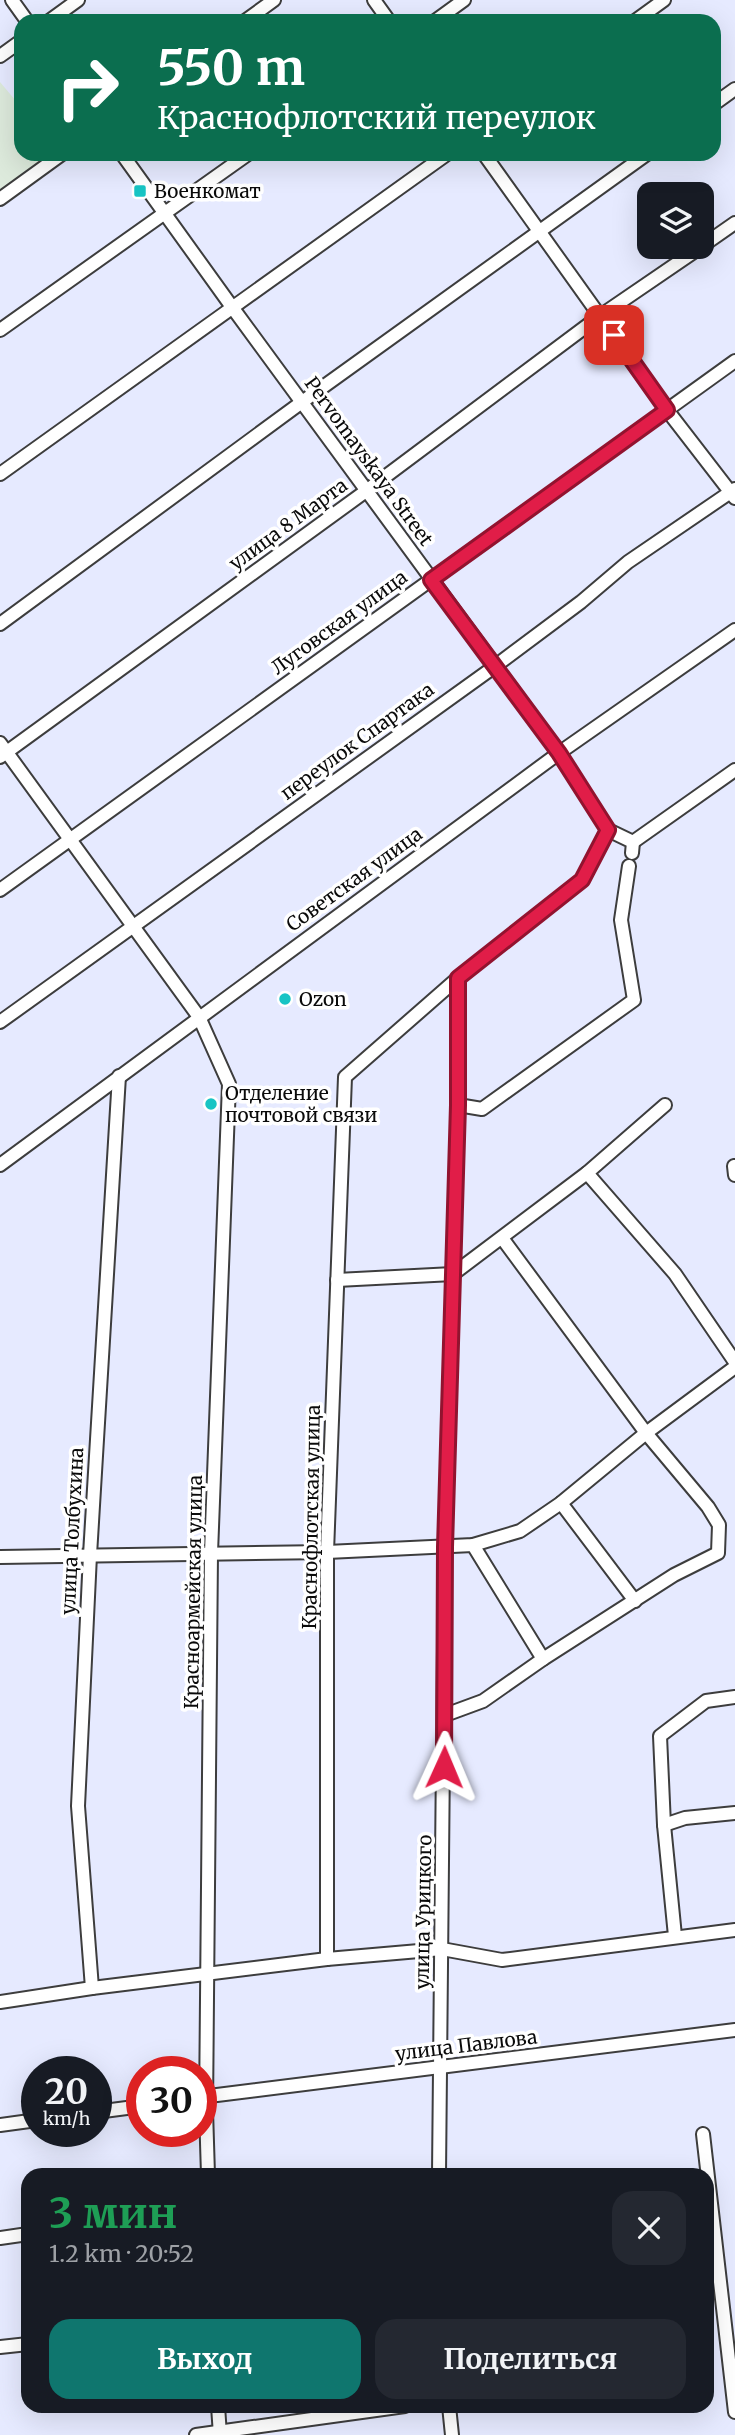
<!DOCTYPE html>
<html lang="ru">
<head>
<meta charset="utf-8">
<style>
	body { margin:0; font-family:Merriweather,serif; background:#242831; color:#f1f3f6; height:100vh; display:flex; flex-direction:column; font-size:26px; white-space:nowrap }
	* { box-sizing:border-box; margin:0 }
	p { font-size:23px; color:#9ea1a6 }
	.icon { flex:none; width:38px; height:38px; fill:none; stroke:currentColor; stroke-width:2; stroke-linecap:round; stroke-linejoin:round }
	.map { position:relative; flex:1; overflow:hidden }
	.drawer { position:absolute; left:21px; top:2168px; width:693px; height:245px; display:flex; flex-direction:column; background:#171b24; border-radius:21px; box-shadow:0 7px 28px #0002 }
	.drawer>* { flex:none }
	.banner { position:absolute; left:14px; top:14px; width:707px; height:147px; border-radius:21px; box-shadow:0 7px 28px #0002; background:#0b6e4f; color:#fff; overflow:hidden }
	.controls { position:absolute; left:637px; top:182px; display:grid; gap:14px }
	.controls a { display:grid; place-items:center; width:77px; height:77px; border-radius:14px; background:#171b24; box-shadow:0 7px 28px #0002; font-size:35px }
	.speed { position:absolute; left:21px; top:2056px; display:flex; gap:14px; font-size:35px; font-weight:700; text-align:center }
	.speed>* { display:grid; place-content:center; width:91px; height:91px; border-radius:50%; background:#171b24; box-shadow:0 7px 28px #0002; line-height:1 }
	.speed small { font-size:18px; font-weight:400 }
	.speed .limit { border:10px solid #d22; background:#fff; color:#111 }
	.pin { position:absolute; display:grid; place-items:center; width:60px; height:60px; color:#fff; margin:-30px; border-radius:14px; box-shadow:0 4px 10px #0006 }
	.me { position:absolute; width:77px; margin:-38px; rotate:1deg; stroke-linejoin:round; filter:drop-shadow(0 0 5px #0008) }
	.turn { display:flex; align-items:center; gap:24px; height:147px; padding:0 28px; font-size:32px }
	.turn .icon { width:91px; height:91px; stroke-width:2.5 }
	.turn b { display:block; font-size:49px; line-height:60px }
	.round { display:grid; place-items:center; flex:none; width:74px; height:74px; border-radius:21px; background:#242831 }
	.head { display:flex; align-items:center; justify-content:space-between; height:119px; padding:0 28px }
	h1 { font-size:42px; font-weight:700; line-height:52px; color:#1e9e55 }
	.cta { display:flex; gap:14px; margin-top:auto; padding:14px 28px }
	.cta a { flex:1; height:80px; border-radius:21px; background:#0f766e; color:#fff; font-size:28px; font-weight:700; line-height:80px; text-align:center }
	.cta a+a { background:#242831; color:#f1f3f6 }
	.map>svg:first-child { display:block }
	.industrial { fill:#ddeadc }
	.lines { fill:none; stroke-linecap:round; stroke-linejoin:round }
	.minor-casing { stroke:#3d3d3d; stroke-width:16 }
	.minor { stroke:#fff; stroke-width:12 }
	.route-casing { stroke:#92132f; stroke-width:18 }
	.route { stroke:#e11d48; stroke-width:12 }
	.poi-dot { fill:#17c4c4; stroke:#fff; stroke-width:2.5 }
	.labels { text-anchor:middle; stroke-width:7; stroke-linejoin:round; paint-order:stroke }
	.poi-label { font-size:19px; fill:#0a0a0a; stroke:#fff; text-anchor:start }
	.street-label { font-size:19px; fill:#0a0a0a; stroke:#fff }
</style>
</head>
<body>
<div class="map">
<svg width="735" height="2435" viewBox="0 0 735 2435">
	<rect width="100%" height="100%" fill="#e6eaff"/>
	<polygon class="industrial" points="0,82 21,107 21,154 59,154 0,197"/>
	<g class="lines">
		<defs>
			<g id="minor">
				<polyline points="12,0 27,21"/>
				<polyline points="374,0 389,21"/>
				<polyline points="49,21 78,0"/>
				<polyline points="245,21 274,0"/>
				<polyline points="435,21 464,0"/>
				<polyline points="635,21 664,0"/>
				<polyline points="0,56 21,41"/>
				<polyline points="714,104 735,89"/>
				<polyline points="122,154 232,307 559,753 608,830 633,842 632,853"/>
				<polyline points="484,154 667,410 735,498"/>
				<polyline points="0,199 62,154"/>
				<polyline points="702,246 735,223"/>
				<polyline points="0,330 248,154"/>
				<polyline points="0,474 447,154"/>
				<polyline points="0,624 302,402 647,154"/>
				<polyline points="0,743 199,1017 229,1084 211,1553 206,2110 208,2175"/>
				<polyline points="0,757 366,491 600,316 701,247"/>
				<polyline points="633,842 735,770"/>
				<polyline points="0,890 735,361"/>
				<polyline points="0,1022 494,667 581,602 628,562 735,489"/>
				<polyline points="458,1105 482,1109 634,1000 621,920 629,866"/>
				<polyline points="0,1165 559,753 735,630"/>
				<polyline points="734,1166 735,1175"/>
				<polyline points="587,1173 675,1274 735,1362"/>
				<polyline points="337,1280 453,1274 587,1173 665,1105"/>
				<polyline points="561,1503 635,1601"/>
				<polyline points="473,1545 543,1659"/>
				<polyline points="0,1557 327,1552 473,1545 520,1531 561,1503 646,1433 735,1367"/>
				<polyline points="445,1715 483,1701 543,1659 674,1575 718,1553 719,1525 708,1507 646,1433 502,1238"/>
				<polyline points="664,1825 685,1818 735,1813"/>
				<polyline points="675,1936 664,1825 660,1736 706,1701 735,1697"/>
				<polyline points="327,1959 327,1552 345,1077 458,978 582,880 608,830"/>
				<polyline points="92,1988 78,1806 90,1555 119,1076"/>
				<polyline points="0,2002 92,1988 327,1959 442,1949 502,1960 735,1930"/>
				<polyline points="201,2097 735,2030"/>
				<polyline points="96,2112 142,2106"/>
				<polyline points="0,2125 37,2120"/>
				<polyline points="703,2134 735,2412"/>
				<polyline points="439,2175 445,1547 458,1105 458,978"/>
				<polyline points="0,2238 28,2234"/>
				<polyline points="0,2347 28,2344"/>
				<polyline points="218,2406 220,2435"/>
				<polyline points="449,2406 452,2435"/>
				<polyline points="196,2435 405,2406"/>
			</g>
		</defs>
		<use href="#minor" class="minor-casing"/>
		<use href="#minor" class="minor"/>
	</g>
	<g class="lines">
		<defs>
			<polyline id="route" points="444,1767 445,1547 458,1105 458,978 582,880 608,830 559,753 431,580 667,410 614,335"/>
		</defs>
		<use href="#route" class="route-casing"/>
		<use href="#route" class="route"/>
	</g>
	<g class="poi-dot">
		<rect x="133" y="184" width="14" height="14" rx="3.5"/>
		<circle cx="285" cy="999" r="7"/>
		<circle cx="211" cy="1104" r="7"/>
	</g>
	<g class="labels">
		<g class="poi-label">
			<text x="154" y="198">Военкомат</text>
			<text x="299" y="1006">Ozon</text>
			<text x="225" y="1100">Отделение<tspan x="225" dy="22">почтовой связи</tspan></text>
		</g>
		<g class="street-label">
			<text transform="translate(369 461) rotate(54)" y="7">Pervomayskaya Street</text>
			<text transform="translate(288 524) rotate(-36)" y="7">улица 8 Марта</text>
			<text transform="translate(339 622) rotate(-36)" y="7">Луговская улица</text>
			<text transform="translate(357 741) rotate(-36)" y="7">переулок Спартака</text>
			<text transform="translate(354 879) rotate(-36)" y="7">Советская улица</text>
			<text transform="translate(311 1517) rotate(-89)" y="7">Краснофлотская улица</text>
			<text transform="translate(72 1531) rotate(-87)" y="7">улица Толбухина</text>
			<text transform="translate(193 1592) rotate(-89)" y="7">Красноармейская улица</text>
			<text transform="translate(423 1912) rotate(-89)" y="7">улица Урицкого</text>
			<text transform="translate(466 2045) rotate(-7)" y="7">улица Павлова</text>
		</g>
	</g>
</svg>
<div class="controls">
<a><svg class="icon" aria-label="layers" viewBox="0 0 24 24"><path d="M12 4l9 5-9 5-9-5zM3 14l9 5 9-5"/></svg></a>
</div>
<div class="speed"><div>20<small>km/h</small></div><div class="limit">30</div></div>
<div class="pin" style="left:614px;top:335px;background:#d93025"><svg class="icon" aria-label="arrive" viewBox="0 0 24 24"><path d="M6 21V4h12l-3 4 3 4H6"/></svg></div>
<svg class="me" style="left:444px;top:1767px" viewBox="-20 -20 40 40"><path d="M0-17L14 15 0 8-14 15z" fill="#e11d48" stroke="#fff" stroke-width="4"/></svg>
<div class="banner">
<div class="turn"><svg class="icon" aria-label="right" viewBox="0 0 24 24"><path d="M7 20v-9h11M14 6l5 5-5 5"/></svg><div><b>550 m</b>Краснофлотский переулок</div></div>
</div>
<section class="drawer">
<div class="head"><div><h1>3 мин</h1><p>1.2 km · 20:52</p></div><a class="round"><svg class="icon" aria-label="close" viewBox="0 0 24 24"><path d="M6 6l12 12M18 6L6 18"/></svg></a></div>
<div class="cta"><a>Выход</a><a>Поделиться</a></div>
</section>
</div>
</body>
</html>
